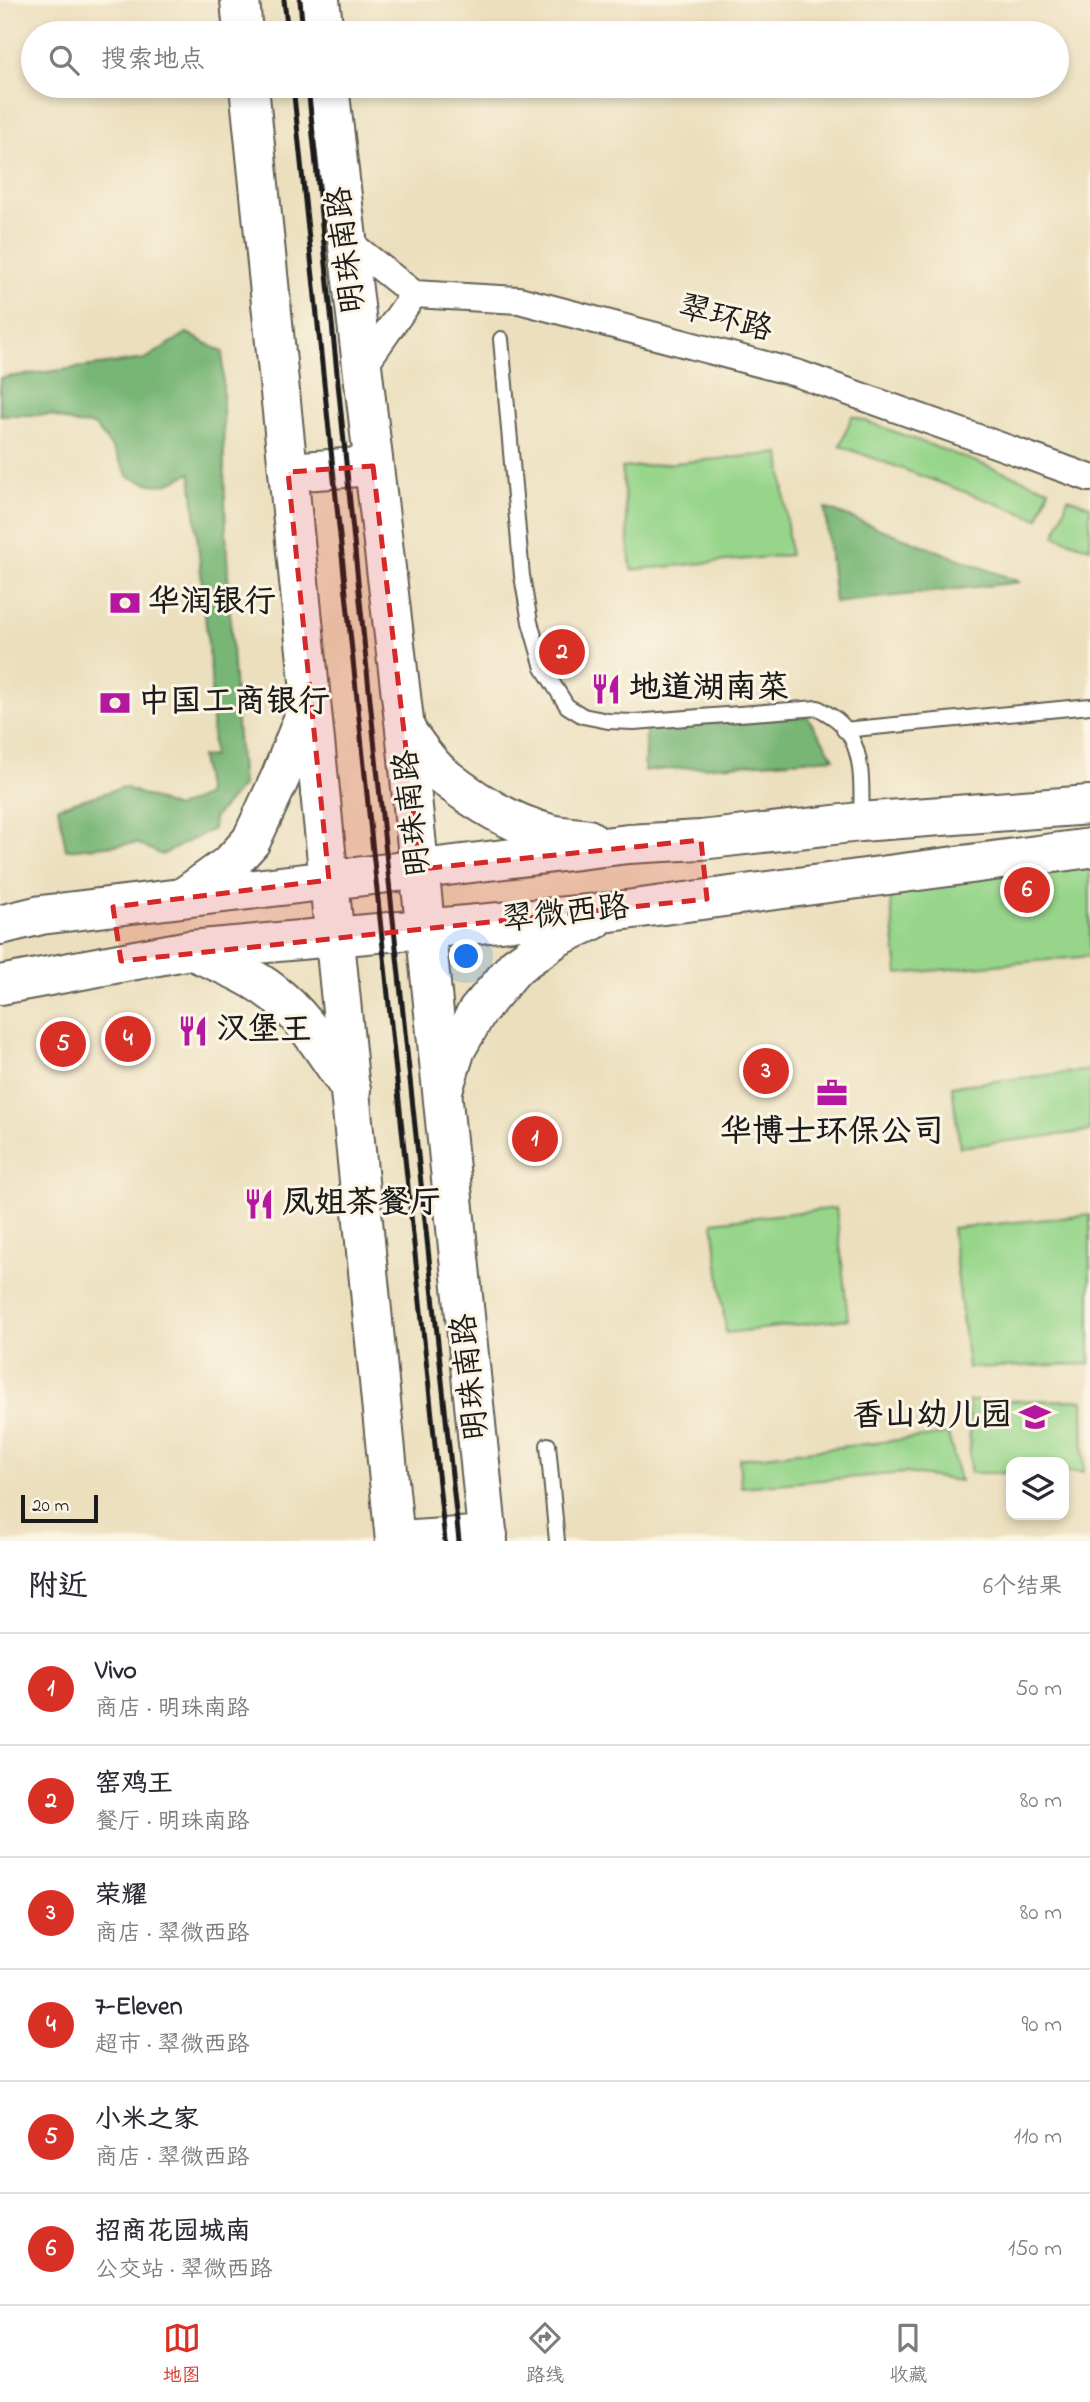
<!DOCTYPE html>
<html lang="zh">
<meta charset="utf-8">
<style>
:root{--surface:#fff;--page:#f2f2f3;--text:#2b2b33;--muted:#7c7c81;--line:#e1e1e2;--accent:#d93025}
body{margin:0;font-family:"Indie Flower","LXGW WenKai TC",sans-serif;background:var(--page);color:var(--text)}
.controls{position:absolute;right:21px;bottom:21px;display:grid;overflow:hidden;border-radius:14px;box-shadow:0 4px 10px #0003}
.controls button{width:63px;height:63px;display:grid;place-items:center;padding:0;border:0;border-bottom:2px solid var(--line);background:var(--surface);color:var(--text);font:35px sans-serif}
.scale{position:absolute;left:21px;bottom:18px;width:77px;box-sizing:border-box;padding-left:7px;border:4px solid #1c1c1c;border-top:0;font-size:19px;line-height:24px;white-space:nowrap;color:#1c1c1c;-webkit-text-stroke:5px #fcf5e5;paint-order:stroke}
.you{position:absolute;left:467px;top:957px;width:24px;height:24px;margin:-18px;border:5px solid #fff;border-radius:50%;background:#1a73e8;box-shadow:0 0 0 10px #1a73e833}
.badge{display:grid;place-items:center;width:46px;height:46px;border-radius:50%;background:var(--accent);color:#fff;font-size:23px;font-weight:700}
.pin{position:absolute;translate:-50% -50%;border:4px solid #fff;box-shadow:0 2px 7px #0006}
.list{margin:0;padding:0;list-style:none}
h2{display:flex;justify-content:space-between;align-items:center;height:91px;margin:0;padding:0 28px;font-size:30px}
h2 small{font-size:23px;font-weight:400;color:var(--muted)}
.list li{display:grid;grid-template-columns:46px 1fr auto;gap:21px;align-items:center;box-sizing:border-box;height:112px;padding:0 28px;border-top:2px solid var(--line)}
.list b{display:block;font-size:26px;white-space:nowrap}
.list p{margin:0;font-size:23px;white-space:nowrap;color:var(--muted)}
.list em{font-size:23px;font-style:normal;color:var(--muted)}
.icon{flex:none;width:38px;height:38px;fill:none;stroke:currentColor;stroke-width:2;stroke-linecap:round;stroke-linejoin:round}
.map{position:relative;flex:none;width:1090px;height:1541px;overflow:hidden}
.search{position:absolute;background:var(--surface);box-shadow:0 4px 10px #0003;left:21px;right:21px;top:21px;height:77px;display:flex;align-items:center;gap:18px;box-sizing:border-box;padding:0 24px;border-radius:38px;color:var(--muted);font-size:26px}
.sheet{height:763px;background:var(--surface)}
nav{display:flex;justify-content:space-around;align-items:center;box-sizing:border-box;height:98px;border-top:2px solid var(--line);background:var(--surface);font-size:19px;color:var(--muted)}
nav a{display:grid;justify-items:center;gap:4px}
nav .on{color:var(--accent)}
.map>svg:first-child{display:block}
.green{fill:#96d58a;stroke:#597853;stroke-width:2}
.forest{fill:#78b676;stroke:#4a6949;stroke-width:2}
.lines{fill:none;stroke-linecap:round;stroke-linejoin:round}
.service-casing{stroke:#646054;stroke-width:18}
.minor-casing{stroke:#646054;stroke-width:30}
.primary-casing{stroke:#646054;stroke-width:42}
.trunk-casing{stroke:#646054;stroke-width:42}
.service{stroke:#fff;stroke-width:14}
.minor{stroke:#fff;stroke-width:26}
.primary{stroke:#fff;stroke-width:38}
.trunk{stroke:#fff;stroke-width:38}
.rail{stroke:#1c1c1c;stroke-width:5}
.marked{fill:#d62828;fill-opacity:0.2;stroke:#d62828;stroke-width:5;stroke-dasharray:14 9;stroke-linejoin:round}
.labels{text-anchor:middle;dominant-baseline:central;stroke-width:6;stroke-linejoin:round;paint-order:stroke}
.street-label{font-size:32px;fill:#1c1c1c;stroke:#fcf5e5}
.poi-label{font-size:32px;font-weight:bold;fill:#1c1c1c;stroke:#fcf5e5;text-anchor:start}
</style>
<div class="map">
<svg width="1090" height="1541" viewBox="0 0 1090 1541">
<rect width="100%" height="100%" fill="#fcf5e5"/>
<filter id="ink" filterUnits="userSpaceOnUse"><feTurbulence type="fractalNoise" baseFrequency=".0143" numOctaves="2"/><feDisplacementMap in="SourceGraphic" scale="14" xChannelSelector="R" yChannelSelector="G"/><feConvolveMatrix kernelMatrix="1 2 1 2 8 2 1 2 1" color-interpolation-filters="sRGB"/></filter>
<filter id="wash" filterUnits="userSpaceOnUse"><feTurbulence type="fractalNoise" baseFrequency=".00686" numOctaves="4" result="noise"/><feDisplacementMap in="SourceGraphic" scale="28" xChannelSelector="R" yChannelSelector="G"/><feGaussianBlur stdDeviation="1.57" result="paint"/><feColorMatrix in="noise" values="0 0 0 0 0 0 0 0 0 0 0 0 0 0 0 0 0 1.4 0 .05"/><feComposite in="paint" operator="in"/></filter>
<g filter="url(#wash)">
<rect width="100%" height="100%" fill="#ebdfbd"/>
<path class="green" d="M852,416L1049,489L1038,519L840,446Z
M780,453L790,555L631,570L622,468Z
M1068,498L1090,506V548L1055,536Z
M1090,860V956L898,974L889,887Z
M1090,1070V1131L960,1147L952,1086Z
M836,1208L848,1319L726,1333L713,1222Z
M1090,1215V1364L968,1368L952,1228Z
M1083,1400L1084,1472H1064V1462H1011V1473H970L969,1401Z
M948,1434L960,1481L905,1473L741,1487L739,1459Z"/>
<path class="forest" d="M187,333L223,352C222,497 230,642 242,786L214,818L213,829L162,855L137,843L66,850L58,807L124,787L176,808L207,795L201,757L213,756L211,675L191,473C161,487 162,489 129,477L113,449L94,425L76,424L51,415H0V378L145,359Z
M825,508L1020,582L835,603Z
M807,716L834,758L644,771L646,728Z"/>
</g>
<g filter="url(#ink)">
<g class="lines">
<g class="service-casing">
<path id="service" d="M501,339L522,576L530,622L543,668L567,706L583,716L608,721L634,722L818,708C825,712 832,716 837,720C865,743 862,788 861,820
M844,730L1090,706
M548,1445L557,1541"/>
</g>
<g class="minor-casing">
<path id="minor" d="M347,241L414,294L519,300L796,373L1090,478
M362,368L414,294"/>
</g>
<g class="primary-casing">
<path id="primary" d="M405,729C416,745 427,762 442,775C473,800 512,824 551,834C563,837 576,837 588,839
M185,896L231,863L251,841L281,776L310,701
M0,925L41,915L628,844L701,840L860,822L1090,805
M195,952C222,964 249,974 272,992C305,1016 327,1056 351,1089
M0,985L190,950L611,912L1090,848
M443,1090L456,1049L477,1012L516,966L557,937L594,920"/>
</g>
<g class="trunk-casing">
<path id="trunk" d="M240,0L243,33
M320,0L324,33
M249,86C298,571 348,1056 395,1541
M329,86L405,729L488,1541
M288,472L373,466
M400,1541L488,1535"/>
</g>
<use href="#service" class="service"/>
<use href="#minor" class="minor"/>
<use href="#primary" class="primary"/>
<use href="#trunk" class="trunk"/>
<path class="rail" d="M284,0L288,33
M300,0L303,33
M293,86L445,1541
M308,86L376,759L459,1541"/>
</g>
</g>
<path class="marked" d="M373,466L420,869L701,840L707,899L121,961L113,907L329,880L288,472Z"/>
<defs>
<g id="bank-bare" transform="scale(2.415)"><path d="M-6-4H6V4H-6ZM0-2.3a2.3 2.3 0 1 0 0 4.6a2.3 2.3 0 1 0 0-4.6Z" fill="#b5179e" stroke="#fcf5e5" stroke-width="2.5" paint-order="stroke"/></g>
<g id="restaurant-bare" transform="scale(2.415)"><path d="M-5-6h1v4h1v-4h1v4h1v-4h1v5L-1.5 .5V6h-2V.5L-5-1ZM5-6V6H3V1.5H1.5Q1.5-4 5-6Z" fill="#b5179e" stroke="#fcf5e5" stroke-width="2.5" paint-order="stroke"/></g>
<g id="office-bare" transform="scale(2.415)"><path d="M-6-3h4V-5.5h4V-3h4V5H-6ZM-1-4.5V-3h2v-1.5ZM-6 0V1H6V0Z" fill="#b5179e" stroke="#fcf5e5" stroke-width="2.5" paint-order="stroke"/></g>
<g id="school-bare" transform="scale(2.415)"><path d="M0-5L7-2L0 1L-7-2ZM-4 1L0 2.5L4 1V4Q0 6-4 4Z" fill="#b5179e" stroke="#fcf5e5" stroke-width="2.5" paint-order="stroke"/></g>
</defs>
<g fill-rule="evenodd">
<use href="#bank-bare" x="125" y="603"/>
<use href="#restaurant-bare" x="606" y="689"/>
<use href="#bank-bare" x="115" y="703"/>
<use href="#restaurant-bare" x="193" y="1031"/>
<use href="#office-bare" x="832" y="1093"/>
<use href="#restaurant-bare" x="259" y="1204"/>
<use href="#school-bare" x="1035" y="1417"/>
</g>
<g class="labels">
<g class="street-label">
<text transform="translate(348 250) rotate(-97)">明珠南路</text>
<text transform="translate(725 320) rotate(15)">翠环路</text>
<text transform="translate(414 813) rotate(-96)">明珠南路</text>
<text transform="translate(566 915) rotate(-6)">翠微西路</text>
<text transform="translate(472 1377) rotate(-96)">明珠南路</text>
</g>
<g class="poi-label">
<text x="148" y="603">华润银行</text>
<text x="629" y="689">地道湖南菜</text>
<text x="138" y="703">中国工商银行</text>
<text x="216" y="1031">汉堡王</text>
<text x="832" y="1133" text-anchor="middle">华博士环保公司</text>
<text x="282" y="1204">凤姐茶餐厅</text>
<text x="1012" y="1417" text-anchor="end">香山幼儿园</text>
</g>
</g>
</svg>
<div class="controls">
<button><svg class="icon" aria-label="layers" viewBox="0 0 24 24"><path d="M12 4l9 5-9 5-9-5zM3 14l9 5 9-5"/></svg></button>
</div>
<div class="scale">20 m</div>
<div class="you"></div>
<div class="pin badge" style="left:535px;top:1139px">1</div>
<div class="pin badge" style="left:562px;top:652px">2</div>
<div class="pin badge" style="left:766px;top:1071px">3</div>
<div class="pin badge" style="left:128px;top:1039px">4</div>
<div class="pin badge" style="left:63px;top:1044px">5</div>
<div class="pin badge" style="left:1027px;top:890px">6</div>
<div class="search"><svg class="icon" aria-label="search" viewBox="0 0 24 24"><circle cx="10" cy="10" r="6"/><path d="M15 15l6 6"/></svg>搜索地点</div>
</div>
<section class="sheet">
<h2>附近<small>6个结果</small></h2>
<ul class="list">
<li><span class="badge">1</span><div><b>Vivo</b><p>商店 · 明珠南路</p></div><em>50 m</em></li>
<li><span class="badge">2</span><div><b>窑鸡王</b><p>餐厅 · 明珠南路</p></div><em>80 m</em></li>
<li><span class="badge">3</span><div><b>荣耀</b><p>商店 · 翠微西路</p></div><em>80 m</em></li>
<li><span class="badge">4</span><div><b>7-Eleven</b><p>超市 · 翠微西路</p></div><em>90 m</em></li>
<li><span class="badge">5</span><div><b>小米之家</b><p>商店 · 翠微西路</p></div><em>110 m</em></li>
<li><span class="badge">6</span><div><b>招商花园城南</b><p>公交站 · 翠微西路</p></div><em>150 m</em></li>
</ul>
</section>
<nav>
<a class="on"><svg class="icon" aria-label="map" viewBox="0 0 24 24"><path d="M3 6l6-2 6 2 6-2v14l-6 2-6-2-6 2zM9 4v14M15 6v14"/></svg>地图</a>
<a><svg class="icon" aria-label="directions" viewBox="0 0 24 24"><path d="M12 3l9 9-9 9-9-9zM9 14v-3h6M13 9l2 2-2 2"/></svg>路线</a>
<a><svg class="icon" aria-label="saved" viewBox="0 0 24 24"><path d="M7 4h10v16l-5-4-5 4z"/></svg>收藏</a>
</nav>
